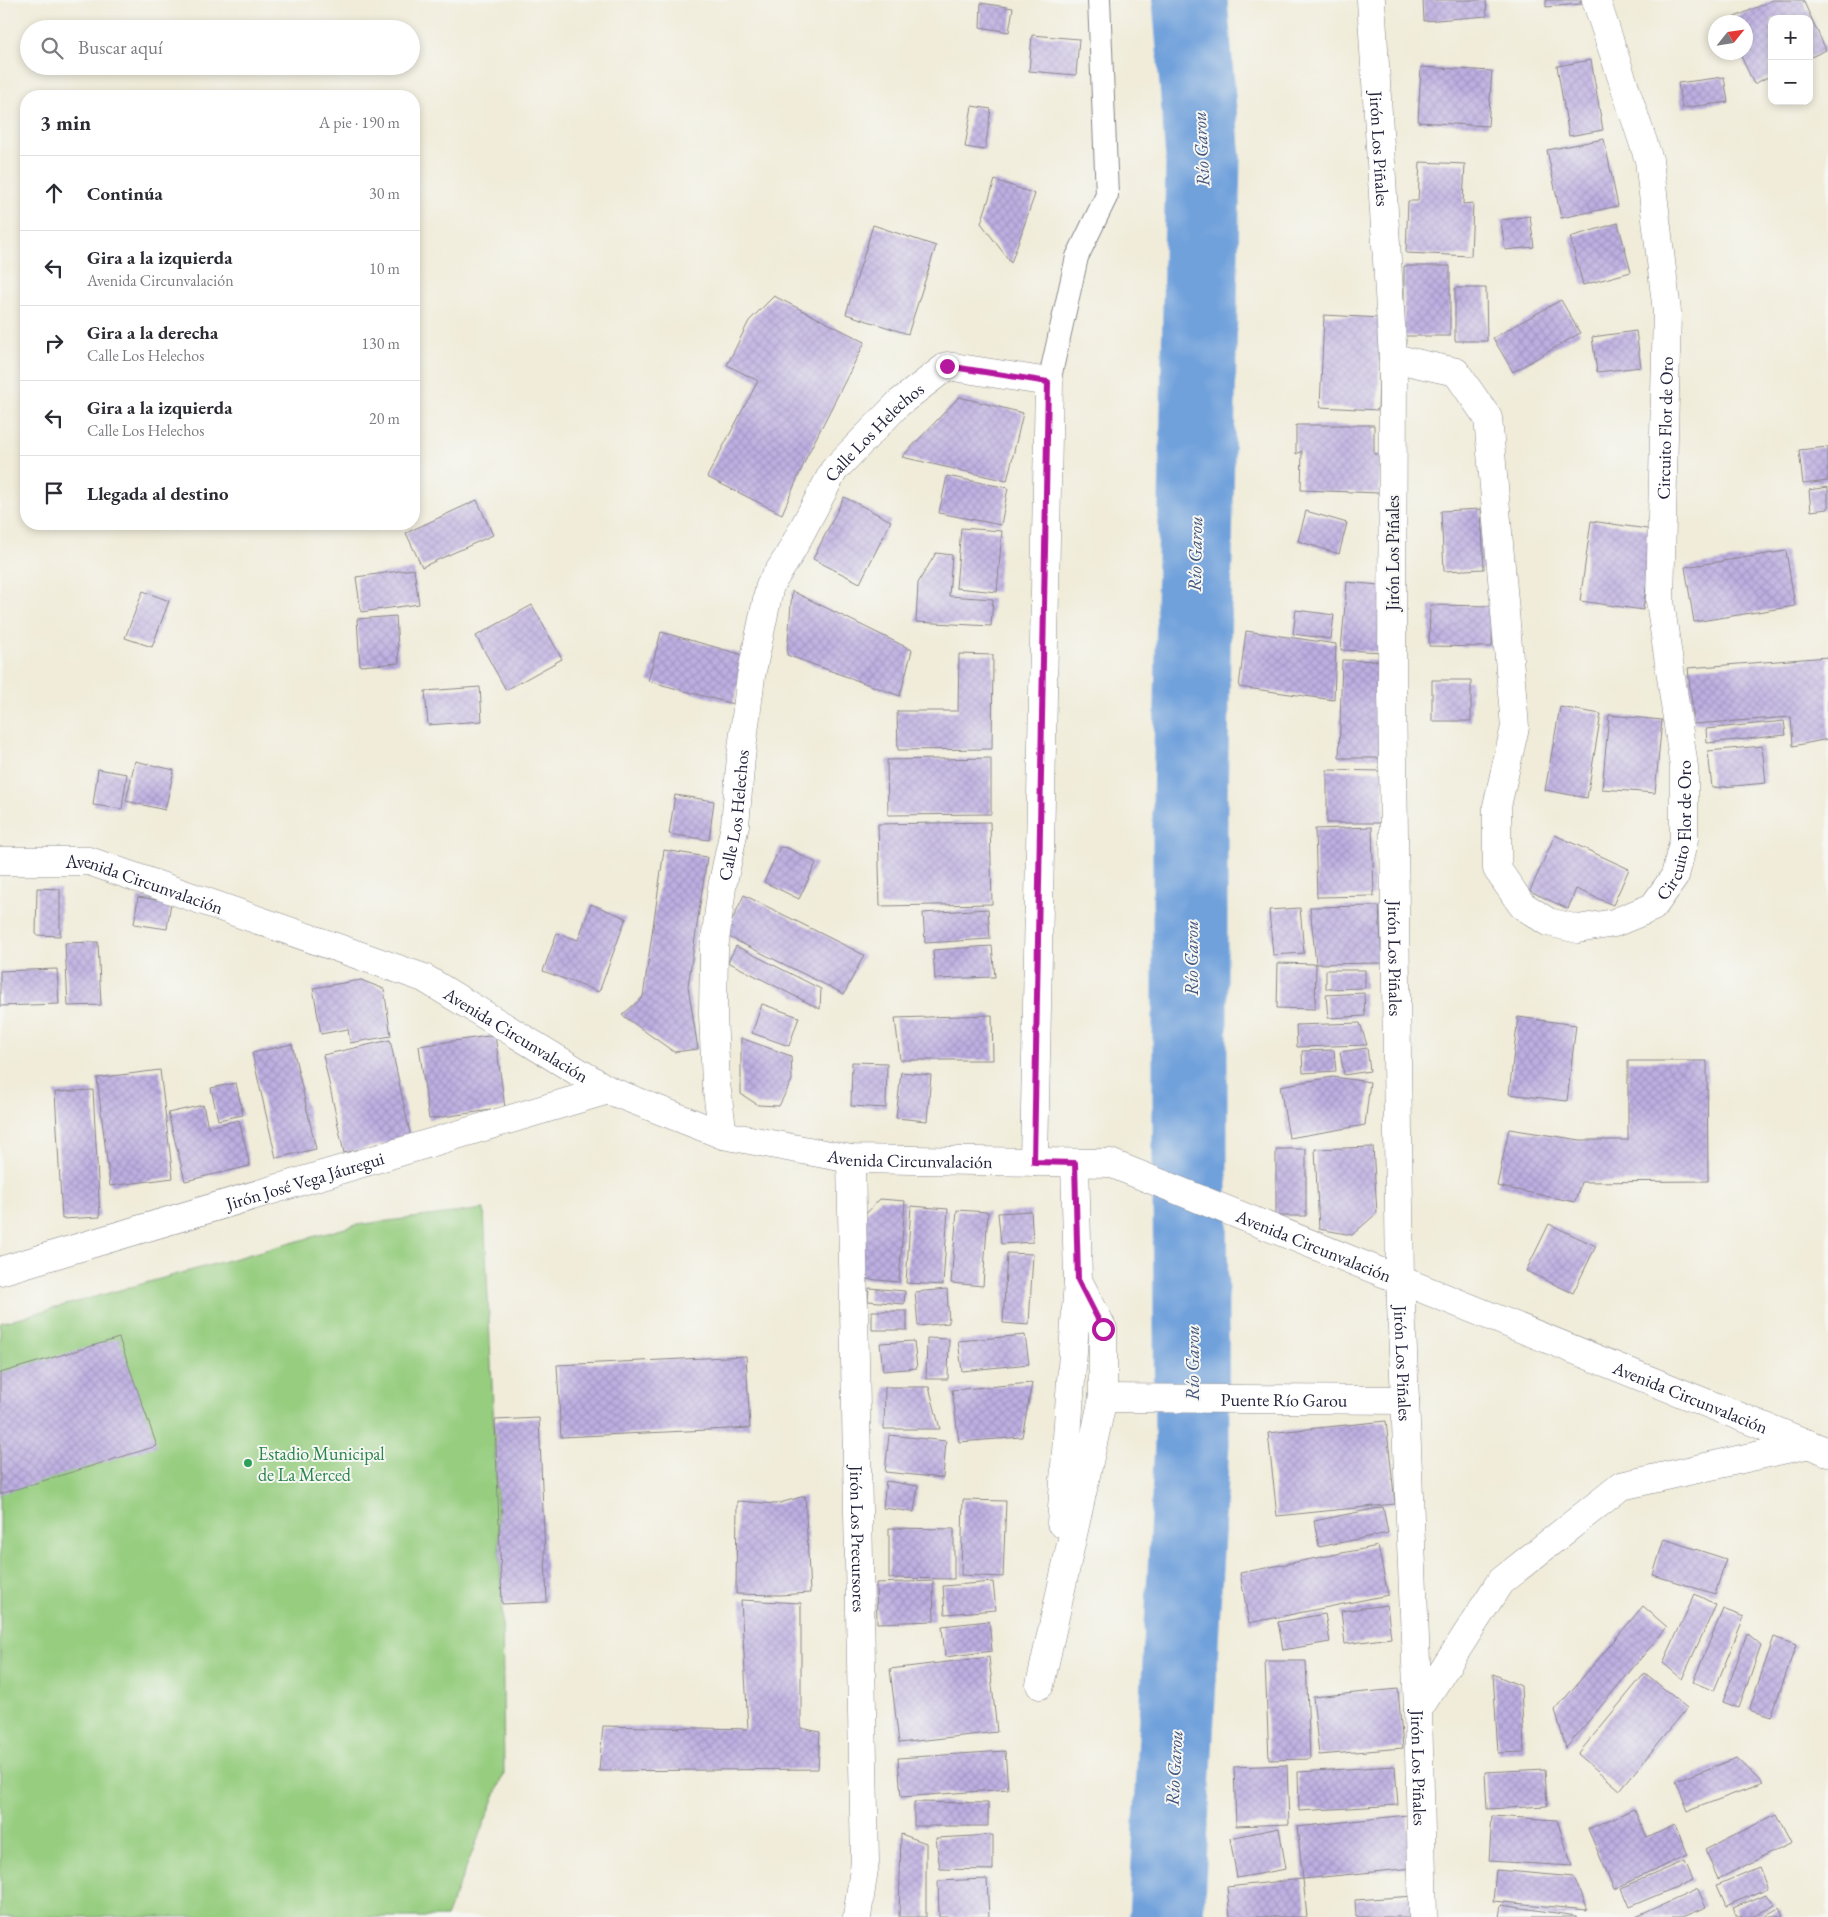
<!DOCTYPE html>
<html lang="es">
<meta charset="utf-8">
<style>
:root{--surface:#fff;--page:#f7f7f7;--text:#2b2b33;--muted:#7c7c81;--line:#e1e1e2}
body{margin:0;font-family:"EB Garamond",serif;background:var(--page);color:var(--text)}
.controls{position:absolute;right:15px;top:15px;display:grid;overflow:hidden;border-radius:10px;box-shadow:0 2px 8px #0003}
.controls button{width:45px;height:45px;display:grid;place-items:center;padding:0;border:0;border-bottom:1px solid var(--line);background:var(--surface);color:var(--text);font:25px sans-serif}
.compass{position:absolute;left:1708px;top:15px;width:45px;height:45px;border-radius:50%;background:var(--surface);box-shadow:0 2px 8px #0003;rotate:60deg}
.stop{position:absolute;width:15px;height:15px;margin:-11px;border:4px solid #b5179e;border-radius:50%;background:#fff}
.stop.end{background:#b5179e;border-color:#fff;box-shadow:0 1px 5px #0008}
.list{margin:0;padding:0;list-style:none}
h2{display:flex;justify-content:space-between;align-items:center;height:65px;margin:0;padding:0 20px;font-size:21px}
h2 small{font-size:16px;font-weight:400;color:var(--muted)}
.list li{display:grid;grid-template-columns:32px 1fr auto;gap:15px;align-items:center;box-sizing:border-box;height:75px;padding:0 20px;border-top:1px solid var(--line)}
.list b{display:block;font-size:19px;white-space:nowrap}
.list p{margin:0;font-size:16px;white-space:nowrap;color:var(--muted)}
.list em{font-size:16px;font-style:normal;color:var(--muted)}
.icon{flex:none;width:28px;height:28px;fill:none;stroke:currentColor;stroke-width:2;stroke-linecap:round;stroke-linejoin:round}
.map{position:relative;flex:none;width:1828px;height:1917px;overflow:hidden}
.search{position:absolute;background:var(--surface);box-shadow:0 2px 8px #0003;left:20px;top:20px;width:400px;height:55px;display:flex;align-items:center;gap:12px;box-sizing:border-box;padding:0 18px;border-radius:28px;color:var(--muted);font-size:19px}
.panel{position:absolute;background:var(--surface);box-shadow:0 2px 8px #0003;left:20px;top:90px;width:400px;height:440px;border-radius:20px}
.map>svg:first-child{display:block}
.pitch{fill:#96cd7f;stroke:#5c785d}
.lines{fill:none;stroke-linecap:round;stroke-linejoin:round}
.river{stroke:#71a1db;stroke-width:75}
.building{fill:url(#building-cross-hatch)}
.service-casing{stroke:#89878a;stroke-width:24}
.minor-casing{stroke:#89878a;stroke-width:29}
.service{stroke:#fff;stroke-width:22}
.minor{stroke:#fff;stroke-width:28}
.route{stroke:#b5179e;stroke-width:6}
.leisure-dot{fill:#2e9e5b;stroke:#f6f6f2;stroke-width:2}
.labels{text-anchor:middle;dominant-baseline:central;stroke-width:4;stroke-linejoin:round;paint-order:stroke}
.street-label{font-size:18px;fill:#22223b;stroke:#f6f6f2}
.leisure-label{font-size:18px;fill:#27864d;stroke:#f6f6f2;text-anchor:start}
.water-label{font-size:19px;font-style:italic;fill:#42557b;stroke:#f6f6f2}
</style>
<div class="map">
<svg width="1828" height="1917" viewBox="0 0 1828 1917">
<defs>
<pattern id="building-cross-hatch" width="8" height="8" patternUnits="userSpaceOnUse" patternTransform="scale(1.25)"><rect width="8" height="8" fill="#bdafe1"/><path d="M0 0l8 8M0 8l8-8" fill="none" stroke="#a296c2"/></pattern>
</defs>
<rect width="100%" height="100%" fill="#f6f6f2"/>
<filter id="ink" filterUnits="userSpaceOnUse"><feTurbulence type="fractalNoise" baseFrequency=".02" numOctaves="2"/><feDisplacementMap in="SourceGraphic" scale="10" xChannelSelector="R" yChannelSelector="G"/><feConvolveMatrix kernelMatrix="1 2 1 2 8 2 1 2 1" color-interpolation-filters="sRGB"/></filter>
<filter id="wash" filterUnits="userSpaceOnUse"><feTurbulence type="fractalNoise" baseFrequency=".0096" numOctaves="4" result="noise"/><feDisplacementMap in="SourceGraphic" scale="20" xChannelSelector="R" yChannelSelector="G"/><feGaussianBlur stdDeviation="1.12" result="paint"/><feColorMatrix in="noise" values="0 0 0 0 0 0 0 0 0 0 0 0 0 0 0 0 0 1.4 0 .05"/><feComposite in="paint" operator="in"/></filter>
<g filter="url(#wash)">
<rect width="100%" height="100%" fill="#f0ecd9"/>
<path class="pitch" d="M484,1209L502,1604L504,1774L446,1917H0V1323L356,1225Z"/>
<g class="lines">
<path class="river" d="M1166,1917L1192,1443L1190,1195V803L1203,158L1190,0"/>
</g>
<g id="blocks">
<path class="building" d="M1423,0H1486L1487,16L1424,21Z
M1546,0H1581V4L1546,7Z
M1773,0H1803L1826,50L1809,58V19H1772V75L1754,84L1739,52H1746V22H1724Z
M981,3L1013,8L1009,32L980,27Z
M1032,35L1079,39L1076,75L1029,71Z
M1591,60L1603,130L1569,136L1557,66Z
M1421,67L1492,71L1488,126L1418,122Z
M1724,77L1728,102L1682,108L1678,83Z
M972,106L991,109L985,150L965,147Z
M1604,139L1618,206L1561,218L1547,150Z
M1420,162L1465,164L1463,204L1473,203L1471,256L1406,253L1408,201H1418Z
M995,180L1035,194L1011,263L981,223Z
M1530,216L1534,247L1505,250L1501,220Z
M1618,223L1631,272L1583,285L1570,237Z
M873,225L936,246L908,334L846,314Z
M1404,266H1450V336H1404Z
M1455,288H1486L1487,341H1455Z
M774,296L865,342L808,454L782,514L707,477L758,381L727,365L749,321Z
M1561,300L1580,333L1513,372L1493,338Z
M1324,315L1381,318L1378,410L1320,407Z
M1636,331L1641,367L1597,372L1592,337Z
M959,397L1023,413L1007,481L902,457Z
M1296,425H1374V454H1381L1379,493L1301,490L1302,451L1296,454Z
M1828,447V481L1803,484L1799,450Z
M947,476L1008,488L1001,525L939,513Z
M1828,487V509L1811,511L1809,490Z
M844,497L891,521L860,583L813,559Z
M477,500L493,535L422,567L406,533Z
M1481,509L1484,569L1444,571L1441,511Z
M1306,511L1347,523L1339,554L1298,541Z
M1591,521L1654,530L1643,610L1580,601Z
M961,528L1002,531L997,592L956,588Z
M1786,551L1795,606L1694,622L1685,567Z
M936,553L952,555L949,596L993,599L991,626L916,622L918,583Z
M414,569L419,604L361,612L356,577Z
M1347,582L1389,586L1385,652L1341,650Z
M143,591L169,601L152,647L125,638Z
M792,591L912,650L900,696L787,655Z
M532,605L562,659L506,690L476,636Z
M1430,605L1493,606L1492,647L1429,646Z
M1296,610L1334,615L1331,639L1293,634Z
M396,616L399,663L360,666L357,619Z
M1246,631L1336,644L1334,700L1239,687Z
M661,632L747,656L733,704L648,681Z
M959,654L993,655L992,749L898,750L897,711H958Z
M1828,657V739L1793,746L1791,717L1694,724L1688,668Z
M1342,660L1387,661L1385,758H1339Z
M1432,680H1471V721H1432Z
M480,687L482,721L428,725L425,691Z
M1560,707L1601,714L1587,798L1545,790Z
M1609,715L1662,720L1655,793L1602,789Z
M1784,721L1786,735L1707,743L1706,729Z
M1762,746L1766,783L1712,788L1708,751Z
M991,758V814L888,815L887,760Z
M135,761L174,770L165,810L126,801Z
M98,769L127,774L122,809L93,805Z
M1327,770L1383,771V823H1327Z
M675,795L714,801L709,840L669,834Z
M990,822L992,904L880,906L878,824Z
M1372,827L1374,896L1317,897L1315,829Z
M1555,835L1629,869L1613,905L1576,889L1568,909L1530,891Z
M780,847L788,848L816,863L799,899L764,882Z
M664,850L707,857L688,986L698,1049L674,1052L622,1015L643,997Z
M37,888L60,889V936L36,935Z
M744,895L864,955L844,994L725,935Z
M138,897L171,902L167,929L134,924Z
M591,904L626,918L599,992L543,971L557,933L578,940Z
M1379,906L1382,963L1316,964L1310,907Z
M1300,908L1304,953L1273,955L1269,910Z
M988,909L990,939L925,943L923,913Z
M98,942L101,1005L68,1006L65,943Z
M736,946L821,989L820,1009L728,962Z
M992,946L995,977L935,979L933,950Z
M1278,963L1316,964L1315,1009L1277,1008Z
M57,969L59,1004L0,1006V971Z
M1326,970H1365V988L1326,989Z
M361,980L384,989L391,1036L350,1043L348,1029L321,1034L313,988Z
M1364,993L1365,1016L1328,1018L1326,995Z
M762,1004L799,1017L789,1046L752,1033Z
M992,1015L993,1060H900L895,1018Z
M1518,1017L1576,1025L1567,1101L1509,1094Z
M1360,1023L1367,1045L1297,1047L1296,1025Z
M495,1035L505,1108L429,1119L419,1046Z
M741,1038L791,1056L792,1080L779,1106L758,1105L741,1094Z
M390,1040L411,1138L344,1153L323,1055Z
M292,1044L316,1149L276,1158L252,1053Z
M1367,1048L1370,1071L1344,1075L1340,1052Z
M1334,1050L1336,1071L1303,1073L1302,1051Z
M1628,1061H1707L1708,1181L1581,1182L1575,1202L1497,1186L1509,1129L1580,1140H1628Z
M852,1062L887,1063L886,1108L851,1106Z
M160,1070L173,1178L110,1186L97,1078Z
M901,1072L931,1075L927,1121L896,1118Z
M1333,1077L1370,1082L1365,1125L1289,1138L1280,1086Z
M236,1083L243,1115L218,1120L211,1088Z
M93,1090L100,1217L62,1219L55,1092Z
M203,1105L208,1127L239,1120L250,1166L185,1181L168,1113Z
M1373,1147L1377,1213L1352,1235L1319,1229L1315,1149Z
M1276,1149H1306V1216H1276Z
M880,1199L905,1201L899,1282L857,1278L861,1219Z
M911,1206L948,1209L943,1285L906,1283Z
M957,1210L988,1212L983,1286L951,1283Z
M1031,1211L1033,1242L1001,1244L998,1213Z
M1549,1224L1596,1246L1573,1293L1526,1271Z
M1007,1253L1033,1254L1029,1325L1003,1323Z
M869,1288L905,1291L904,1304L868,1301Z
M947,1289L949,1323L918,1326L915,1292Z
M872,1311H907V1330H872Z
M1025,1335L1029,1364L962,1371L958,1341Z
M119,1338L157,1446L0,1494V1373Z
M927,1338L949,1339L948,1379H926Z
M914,1341L917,1368L883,1371L880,1343Z
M746,1356L750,1428L561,1437L557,1365Z
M1032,1383L1022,1437L959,1442L952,1390Z
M885,1387H929L940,1429H884Z
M539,1418L547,1602L502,1604L495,1420Z
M1386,1421L1395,1504L1277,1516L1268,1433Z
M889,1435L946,1441L943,1478L885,1472Z
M886,1481L918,1486L914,1512L883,1508Z
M805,1496L810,1593L780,1595L736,1594L737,1501L776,1504Z
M963,1500L1006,1501L1003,1577L961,1575Z
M1383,1507L1388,1533L1319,1547L1314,1521Z
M889,1528L954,1529V1579L889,1578Z
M1664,1539L1726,1559L1715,1594L1653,1575Z
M1378,1546L1388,1595L1249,1623L1240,1573Z
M933,1581L934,1621L877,1623L876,1583Z
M993,1582L996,1610L945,1614L943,1586Z
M1695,1594L1716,1605L1682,1679L1663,1663Z
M741,1600L801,1603V1728L820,1732L818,1769L599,1771L603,1726L748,1729Z
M1387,1605L1391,1638L1345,1644L1341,1611Z
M1643,1606L1667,1627L1566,1748L1555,1710Z
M1723,1609L1744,1617L1714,1691L1693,1682Z
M1325,1614L1330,1642L1283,1650L1278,1622Z
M989,1621L992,1651L945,1657L942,1626Z
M1747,1633L1761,1645L1739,1708L1723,1702Z
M1774,1637L1796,1645L1771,1717L1749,1710Z
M989,1657L997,1732L899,1743L890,1669Z
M1265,1661H1306L1310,1759L1269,1760Z
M1645,1673L1687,1708L1620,1790L1578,1754Z
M1493,1674L1521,1686L1524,1752L1498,1753Z
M1398,1689L1403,1748L1319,1755L1313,1697Z
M1005,1751L1008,1789L901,1797L898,1758Z
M1737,1758L1763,1783L1688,1811L1676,1781Z
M1287,1765L1289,1824L1236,1826L1234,1767Z
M1395,1766L1398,1805L1299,1811L1298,1772Z
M1545,1769L1547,1806L1487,1809L1485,1772Z
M914,1802L988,1803V1826H914Z
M1634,1809L1647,1838L1675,1825L1688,1855L1614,1889L1588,1829Z
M1776,1814L1791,1843L1718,1879L1705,1850Z
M1407,1815L1413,1868L1303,1879L1307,1917H1230L1227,1887L1303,1879L1297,1827Z
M1492,1816L1557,1820L1572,1866L1489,1861Z
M1279,1828L1286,1869L1237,1878L1230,1838Z
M901,1834L926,1843V1917H899Z
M993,1835V1870L940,1869L936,1838Z
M1685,1861L1693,1880L1629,1907L1621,1888Z
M1759,1867L1768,1888L1726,1906L1717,1885Z
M1496,1870L1574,1877L1587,1910L1493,1901Z
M987,1879L989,1917H939L938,1881Z
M1698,1889L1706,1907L1682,1917H1636Z
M1766,1894L1775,1906L1749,1917H1737L1733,1908Z
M1415,1896L1416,1917H1356L1355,1900Z
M1501,1905L1577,1916V1917H1499Z
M1779,1909L1783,1917H1764Z"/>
</g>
</g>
<g filter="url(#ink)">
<use href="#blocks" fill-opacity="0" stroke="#89878a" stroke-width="1"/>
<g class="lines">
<g class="service-casing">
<path id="service" d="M1049,382L1077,257L1107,195L1099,0"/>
</g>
<g class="minor-casing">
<g id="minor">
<path id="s1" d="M1371,0L1393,358L1392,688L1400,1280L1418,1710L1423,1917"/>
<path id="s2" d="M1393,358L1456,372L1488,418L1515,727L1497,806V869L1522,905L1548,922L1578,929L1614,923L1653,907L1675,876L1684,839V767L1660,601L1667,312L1649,160L1596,0"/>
<path id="s3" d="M0,861H89L424,978L608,1090L723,1135L851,1159L1110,1163L1828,1452"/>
<path id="s4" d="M723,1135L716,1084L713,1014L714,949L722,887L735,825L741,757L751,676L770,585L788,557L834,470L899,403L947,366L1049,382L1034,1162"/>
<path id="s5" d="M851,1159L865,1862L857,1917"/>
<path id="s6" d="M0,1271L608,1090"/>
<path id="s7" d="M1103,1398L1405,1400"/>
<path d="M1061,1523L1078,1281"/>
<path d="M1040,1685L1103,1398V1329L1078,1280L1075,1163"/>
<path d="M1418,1710L1500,1582L1621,1486L1809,1444"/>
</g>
</g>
<use href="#service" class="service"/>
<use href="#minor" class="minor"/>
</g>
</g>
<g class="lines" filter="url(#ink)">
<path class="route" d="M947,366L1048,382L1034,1162L1075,1163L1078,1280L1103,1329"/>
</g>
<circle class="leisure-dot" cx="248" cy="1463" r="5"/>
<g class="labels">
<g class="street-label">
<text stroke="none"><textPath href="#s1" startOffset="149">Jirón Los Piñales</textPath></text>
<text stroke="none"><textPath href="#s2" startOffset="1248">Circuito Flor de Oro</textPath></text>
<text stroke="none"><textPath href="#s4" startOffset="742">Calle Los Helechos</textPath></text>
<text transform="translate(1392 553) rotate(-90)">Jirón Los Piñales</text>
<text stroke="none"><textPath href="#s4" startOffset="322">Calle Los Helechos</textPath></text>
<text stroke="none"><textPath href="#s2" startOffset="842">Circuito Flor de Oro</textPath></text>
<text stroke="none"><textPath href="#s3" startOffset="148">Avenida Circunvalación</textPath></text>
<text stroke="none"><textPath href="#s1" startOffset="959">Jirón Los Piñales</textPath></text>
<text stroke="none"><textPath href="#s3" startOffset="552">Avenida Circunvalación</textPath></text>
<text stroke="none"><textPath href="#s3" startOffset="972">Avenida Circunvalación</textPath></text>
<text stroke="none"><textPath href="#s6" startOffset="318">Jirón José Vega Jáuregui</textPath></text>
<text stroke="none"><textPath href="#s3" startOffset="1392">Avenida Circunvalación</textPath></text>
<text stroke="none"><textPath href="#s1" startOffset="1364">Jirón Los Piñales</textPath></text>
<text stroke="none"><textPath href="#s3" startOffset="1798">Avenida Circunvalación</textPath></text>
<text stroke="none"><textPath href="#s7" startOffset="181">Puente Río Garou</textPath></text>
<text stroke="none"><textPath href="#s5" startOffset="380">Jirón Los Precursores</textPath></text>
<text stroke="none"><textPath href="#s1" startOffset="1769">Jirón Los Piñales</textPath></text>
</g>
<g class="leisure-label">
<text x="258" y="1453">Estadio Municipal<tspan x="258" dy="21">de La Merced</tspan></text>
</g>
<g class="water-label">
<text transform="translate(1201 149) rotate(-93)">Río Garou</text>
<text transform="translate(1195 554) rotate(-89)">Río Garou</text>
<text transform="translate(1191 958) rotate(-90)">Río Garou</text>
<text transform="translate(1192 1363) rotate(-90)">Río Garou</text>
<text transform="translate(1174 1768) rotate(-87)">Río Garou</text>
</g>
</g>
</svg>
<div class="controls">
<button>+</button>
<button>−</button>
</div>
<svg class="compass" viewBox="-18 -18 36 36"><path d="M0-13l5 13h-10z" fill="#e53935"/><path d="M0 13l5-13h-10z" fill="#7c7c81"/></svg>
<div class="stop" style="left:1103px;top:1329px"></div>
<div class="stop end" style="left:947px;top:366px"></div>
<div class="search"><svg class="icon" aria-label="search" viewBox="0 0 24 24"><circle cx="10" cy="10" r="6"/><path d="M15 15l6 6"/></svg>Buscar aquí</div>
<section class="panel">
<h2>3 min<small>A pie · 190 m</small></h2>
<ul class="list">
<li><svg class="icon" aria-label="ahead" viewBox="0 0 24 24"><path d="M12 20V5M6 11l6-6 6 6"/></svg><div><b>Continúa</b></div><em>30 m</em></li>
<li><svg class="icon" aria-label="left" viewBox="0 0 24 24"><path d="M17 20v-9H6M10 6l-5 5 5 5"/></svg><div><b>Gira a la izquierda</b><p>Avenida Circunvalación</p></div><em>10 m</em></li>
<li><svg class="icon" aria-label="right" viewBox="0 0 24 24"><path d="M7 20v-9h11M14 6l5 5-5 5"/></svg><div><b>Gira a la derecha</b><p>Calle Los Helechos</p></div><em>130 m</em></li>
<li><svg class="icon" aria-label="left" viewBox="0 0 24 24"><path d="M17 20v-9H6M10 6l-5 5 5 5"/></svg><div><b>Gira a la izquierda</b><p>Calle Los Helechos</p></div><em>20 m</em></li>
<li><svg class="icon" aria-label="arrive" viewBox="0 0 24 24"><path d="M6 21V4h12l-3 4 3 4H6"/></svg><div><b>Llegada al destino</b></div></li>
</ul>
</section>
</div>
